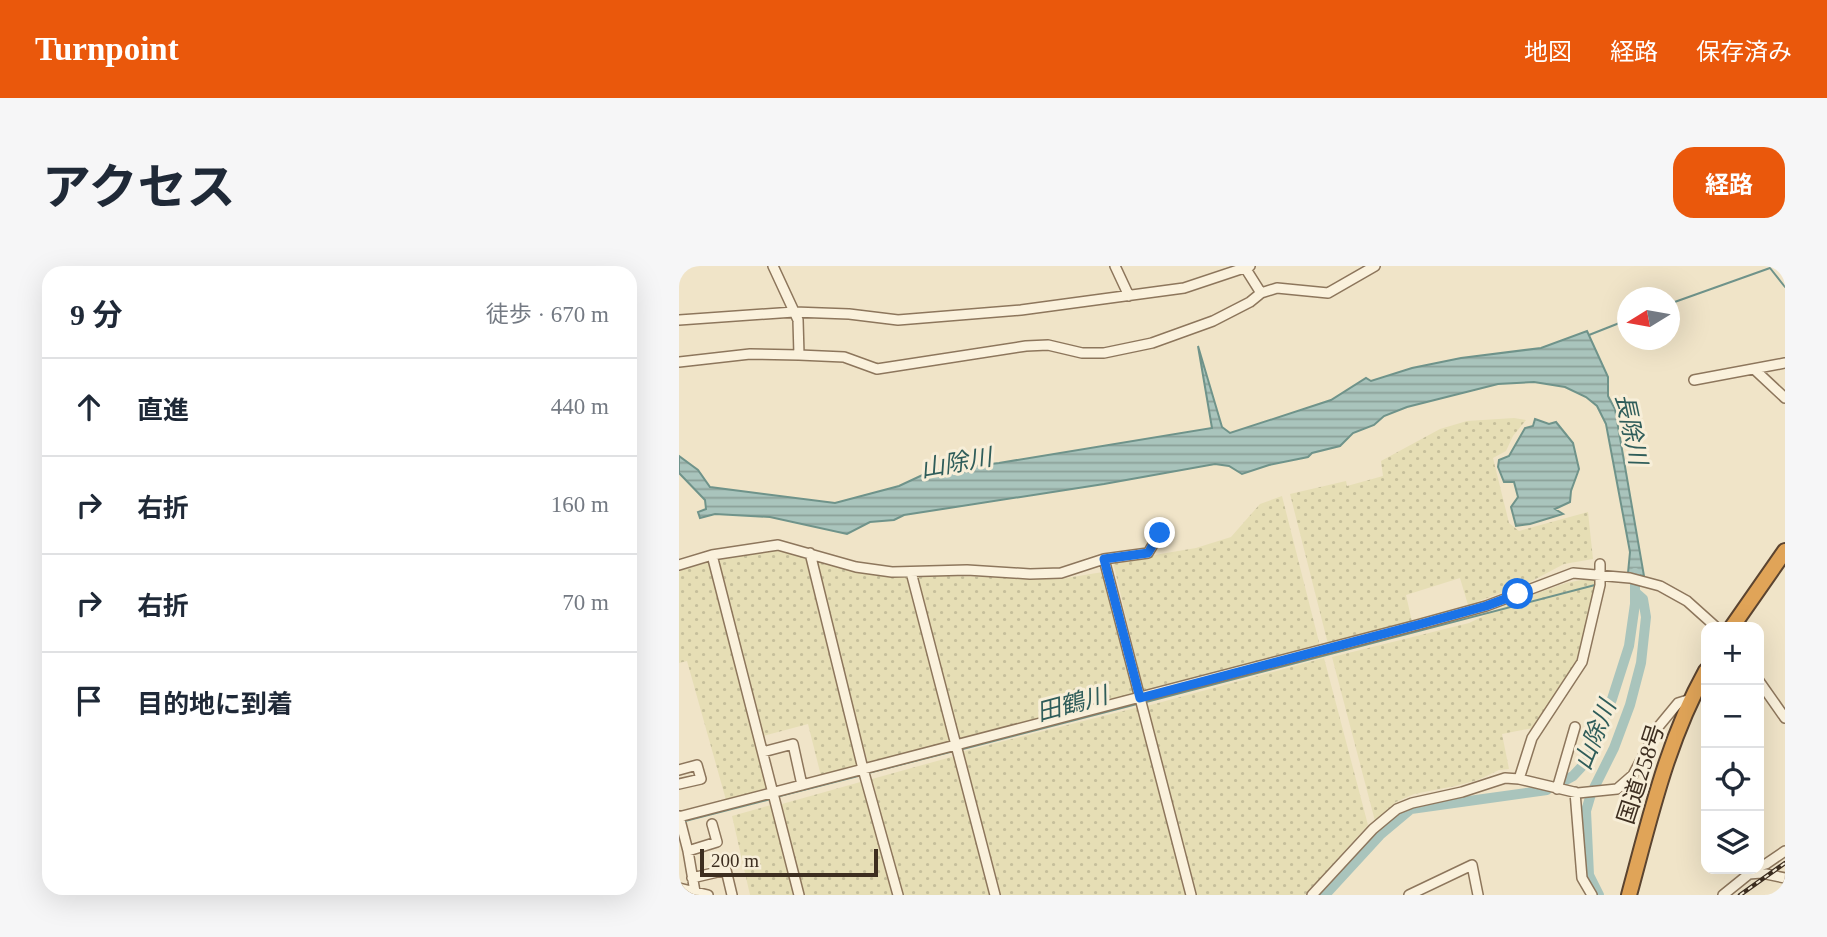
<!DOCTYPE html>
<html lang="ja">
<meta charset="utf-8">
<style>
:root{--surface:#fff;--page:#f6f6f7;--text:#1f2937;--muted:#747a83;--line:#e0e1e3;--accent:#ea580c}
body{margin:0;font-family:"Times New Roman","Noto Sans JP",serif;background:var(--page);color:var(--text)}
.controls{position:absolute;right:21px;bottom:21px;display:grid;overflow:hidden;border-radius:14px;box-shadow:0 7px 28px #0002}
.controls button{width:63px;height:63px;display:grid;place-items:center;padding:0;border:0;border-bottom:2px solid var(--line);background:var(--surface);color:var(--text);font:35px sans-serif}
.compass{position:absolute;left:938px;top:21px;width:63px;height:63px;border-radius:50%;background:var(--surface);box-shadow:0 7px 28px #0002;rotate:259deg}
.scale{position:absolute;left:21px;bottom:18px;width:178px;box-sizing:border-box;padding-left:7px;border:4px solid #3d2e20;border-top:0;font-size:19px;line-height:24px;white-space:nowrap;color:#3d2e20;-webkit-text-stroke:5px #f7eed8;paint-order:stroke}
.stop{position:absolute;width:21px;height:21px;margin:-16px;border:5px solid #1a73e8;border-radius:50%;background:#fff}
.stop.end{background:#1a73e8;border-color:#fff;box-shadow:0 2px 7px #0008}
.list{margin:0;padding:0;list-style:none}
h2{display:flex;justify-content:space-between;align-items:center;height:91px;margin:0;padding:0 28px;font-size:30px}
h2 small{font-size:23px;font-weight:400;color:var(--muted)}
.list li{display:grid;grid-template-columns:46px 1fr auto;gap:21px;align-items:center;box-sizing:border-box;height:98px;padding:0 28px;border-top:2px solid var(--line)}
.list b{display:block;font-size:26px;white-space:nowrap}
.list em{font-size:23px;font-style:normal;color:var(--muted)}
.icon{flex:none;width:38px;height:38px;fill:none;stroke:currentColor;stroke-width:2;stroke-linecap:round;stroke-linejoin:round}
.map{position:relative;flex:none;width:1106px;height:629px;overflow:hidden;border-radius:21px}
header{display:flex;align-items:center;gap:42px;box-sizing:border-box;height:98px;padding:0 35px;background:var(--accent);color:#fff}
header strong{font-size:33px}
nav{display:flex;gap:38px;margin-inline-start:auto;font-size:24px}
.intro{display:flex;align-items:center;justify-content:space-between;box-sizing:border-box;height:168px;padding:0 42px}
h1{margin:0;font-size:49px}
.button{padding:18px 32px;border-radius:21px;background:var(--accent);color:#fff;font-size:24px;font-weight:700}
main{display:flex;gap:42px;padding:0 42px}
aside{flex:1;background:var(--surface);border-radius:21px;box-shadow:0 7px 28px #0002}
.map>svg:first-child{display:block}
.farmland{fill:url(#farmland-dots)}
.water{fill:url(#water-rules);stroke:#6f938a;stroke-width:2}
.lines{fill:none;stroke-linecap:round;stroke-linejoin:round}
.stream{stroke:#6f938a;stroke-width:2}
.river{stroke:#a9c4bc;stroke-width:10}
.minor-casing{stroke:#8d765c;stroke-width:12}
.highway-casing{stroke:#5b4430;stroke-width:18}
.minor{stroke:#faf1dc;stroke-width:9}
.highway{stroke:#e0a458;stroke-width:14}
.rail-casing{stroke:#3d2e20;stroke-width:4.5}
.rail{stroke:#f7eed8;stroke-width:2;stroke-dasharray:5;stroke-linecap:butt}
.route{stroke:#1a73e8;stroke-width:9}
.labels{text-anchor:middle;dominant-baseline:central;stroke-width:6;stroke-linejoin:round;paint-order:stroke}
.street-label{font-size:23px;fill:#3d2e20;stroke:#f7eed8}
.water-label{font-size:24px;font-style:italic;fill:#2f5d5a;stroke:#f7eed8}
</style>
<header>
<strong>Turnpoint</strong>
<nav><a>地図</a><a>経路</a><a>保存済み</a></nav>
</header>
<div class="intro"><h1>アクセス</h1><a class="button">経路</a></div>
<main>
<aside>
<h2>9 分<small>徒歩 · 670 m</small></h2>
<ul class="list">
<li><svg class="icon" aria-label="ahead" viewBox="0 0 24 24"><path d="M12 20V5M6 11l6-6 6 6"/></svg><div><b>直進</b></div><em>440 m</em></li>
<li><svg class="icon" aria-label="right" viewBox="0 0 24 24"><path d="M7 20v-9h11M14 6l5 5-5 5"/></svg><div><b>右折</b></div><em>160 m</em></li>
<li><svg class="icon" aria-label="right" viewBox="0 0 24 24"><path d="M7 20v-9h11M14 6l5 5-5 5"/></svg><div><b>右折</b></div><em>70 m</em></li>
<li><svg class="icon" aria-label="arrive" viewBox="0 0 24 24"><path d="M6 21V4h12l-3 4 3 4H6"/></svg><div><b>目的地に到着</b></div></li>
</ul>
</aside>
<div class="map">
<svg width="1106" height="629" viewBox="0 0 1106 629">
<defs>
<pattern id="farmland-dots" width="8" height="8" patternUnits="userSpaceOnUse" patternTransform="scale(1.75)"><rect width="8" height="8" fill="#e6deb5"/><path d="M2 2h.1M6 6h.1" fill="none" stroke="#c6bf9b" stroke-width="1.8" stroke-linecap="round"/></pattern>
<pattern id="water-rules" width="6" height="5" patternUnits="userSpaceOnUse" patternTransform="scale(1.75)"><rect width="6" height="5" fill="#a9c4bc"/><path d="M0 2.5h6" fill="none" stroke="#8ba098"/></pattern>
</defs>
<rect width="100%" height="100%" fill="#f0e4c8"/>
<path class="farmland" d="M835,152L847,154L834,170L827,185L814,192L830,257L840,265L909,246L914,293L885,298L849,317L789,339L781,312L727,329L733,356L649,378L611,228L667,215L668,220L704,210L702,195L761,163L788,155Z
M603,230L641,380L465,427L434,296L517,282L552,271L581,238Z
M98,284L128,290L181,499L142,510L129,458L84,470L37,294Z
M132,293L171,305L211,310H229L272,476L189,497Z
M30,296L88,523L47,534L8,395L0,397V305Z
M424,306L456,429L280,474L237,309L381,313Z
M917,311L916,325L903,378L894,403L854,462L823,468L830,503L820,504L799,514L776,520L735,528L717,536L696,555L653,391L790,357L836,335L887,317Z
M645,392L689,559L626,629H517L468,440Z
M460,441L508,629H321L282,486Z
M276,490L312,629H223L193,513Z
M185,515L216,629H125L103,538Z
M92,539L116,629H71L53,550Z"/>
<path class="water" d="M908,65L929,111V130L936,143L965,310L949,307L951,286L927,158L918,140L907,131L886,121L855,116L819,118L728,141L705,150L695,159L674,167L661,180L633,187L629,191L590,199L563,208L550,200L536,198L425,218L225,249L215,254L191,256L168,268L91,251L36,248L21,252L19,246L27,243L26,234L0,207V190L19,204L31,221L156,237L220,220L252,205L320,197L533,162L519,80L543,161L551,167L652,134L687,112L692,115L733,102L782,92L862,82Z
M856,153L870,158L877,156L894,177L900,203L892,225L891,236L876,243L884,248L851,258L837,260L832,241L839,231L835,216H825L819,201L820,194L830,190L846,162L854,160Z"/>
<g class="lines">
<path class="stream" d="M990,38L1091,2L1106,21
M910,69L948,54
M467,436L916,319
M280,484L458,438
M189,507L275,485
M97,531L183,509
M6,555L92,533"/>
<path class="river" d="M883,516L894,510L907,496L933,433L950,380L956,338V307
M646,629L701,569L732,543L868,524
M920,629L910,609L907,545L912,528L935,482L951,439L962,397L967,351L964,333L956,326"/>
<g class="minor-casing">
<path id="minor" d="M94,0L119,54L120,89
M436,0L450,30
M565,0L582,27
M0,54L115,46L170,48L219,54L342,44L505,22L571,0
M0,96L71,88L120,89L165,91L198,103L347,80L369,79L403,87H425L473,77L534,55L571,36L582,27L598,22L649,27L696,0
M1075,103L1106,132
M1015,114L1106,97
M131,287L184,503L219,629
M33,289L120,629
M425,293L512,629
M0,299L33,289L99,279L177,301L213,306L288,304L351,308L382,307L425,293L469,287L481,267
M232,306L316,629
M1080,415L1106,452
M84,486L114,478L123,519
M0,504L18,499L22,513L0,518
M840,513L853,472L903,396L921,319V298
M878,523L896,461
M896,526L903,612L913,629
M0,550L9,585L16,626
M0,551L738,359L807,340L894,307L951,312L981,320L1008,335L1037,361
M9,585L38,576L33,558
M1080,600L1087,598L1106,585
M1070,608L1082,607L1106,612
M13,612L47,604L53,629
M0,622L29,629
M633,629L694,563L718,543L733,537L783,526L826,512L840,513L899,527L938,523L954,509L980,460L999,437L1012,433
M730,629L793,599L799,629
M1044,629L1070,608L1072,603"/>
</g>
<g class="highway-casing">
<path id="highway" d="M1053,361L1106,285
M950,629C971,552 988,475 1027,405"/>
</g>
<use href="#minor" class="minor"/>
<use href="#highway" class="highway"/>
<g class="rail-casing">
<path id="rail" d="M1061,629L1106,597"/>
</g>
<use href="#rail" class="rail"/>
</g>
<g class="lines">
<path class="route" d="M481,267L469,287L425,293L461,432L738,359L807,340L839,328"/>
</g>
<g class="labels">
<g class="street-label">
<text transform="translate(962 508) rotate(-72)">国道258号</text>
</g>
<g class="water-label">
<text transform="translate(952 163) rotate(78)">長除川</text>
<text transform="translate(277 197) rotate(-10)">山除川</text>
<text transform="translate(393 438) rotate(-15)">田鶴川</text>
<text transform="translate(916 469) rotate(-68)">山除川</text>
</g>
</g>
</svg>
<div class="controls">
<button>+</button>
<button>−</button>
<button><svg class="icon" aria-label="locate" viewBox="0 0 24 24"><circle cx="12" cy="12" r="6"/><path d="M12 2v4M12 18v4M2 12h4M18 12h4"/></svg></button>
<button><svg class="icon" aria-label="layers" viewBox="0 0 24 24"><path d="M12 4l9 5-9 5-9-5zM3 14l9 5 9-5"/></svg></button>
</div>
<svg class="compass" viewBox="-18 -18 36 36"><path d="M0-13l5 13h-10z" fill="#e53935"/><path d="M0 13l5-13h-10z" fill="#747a83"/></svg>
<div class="scale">200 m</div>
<div class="stop" style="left:839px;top:328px"></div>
<div class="stop end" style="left:481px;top:267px"></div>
</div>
</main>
